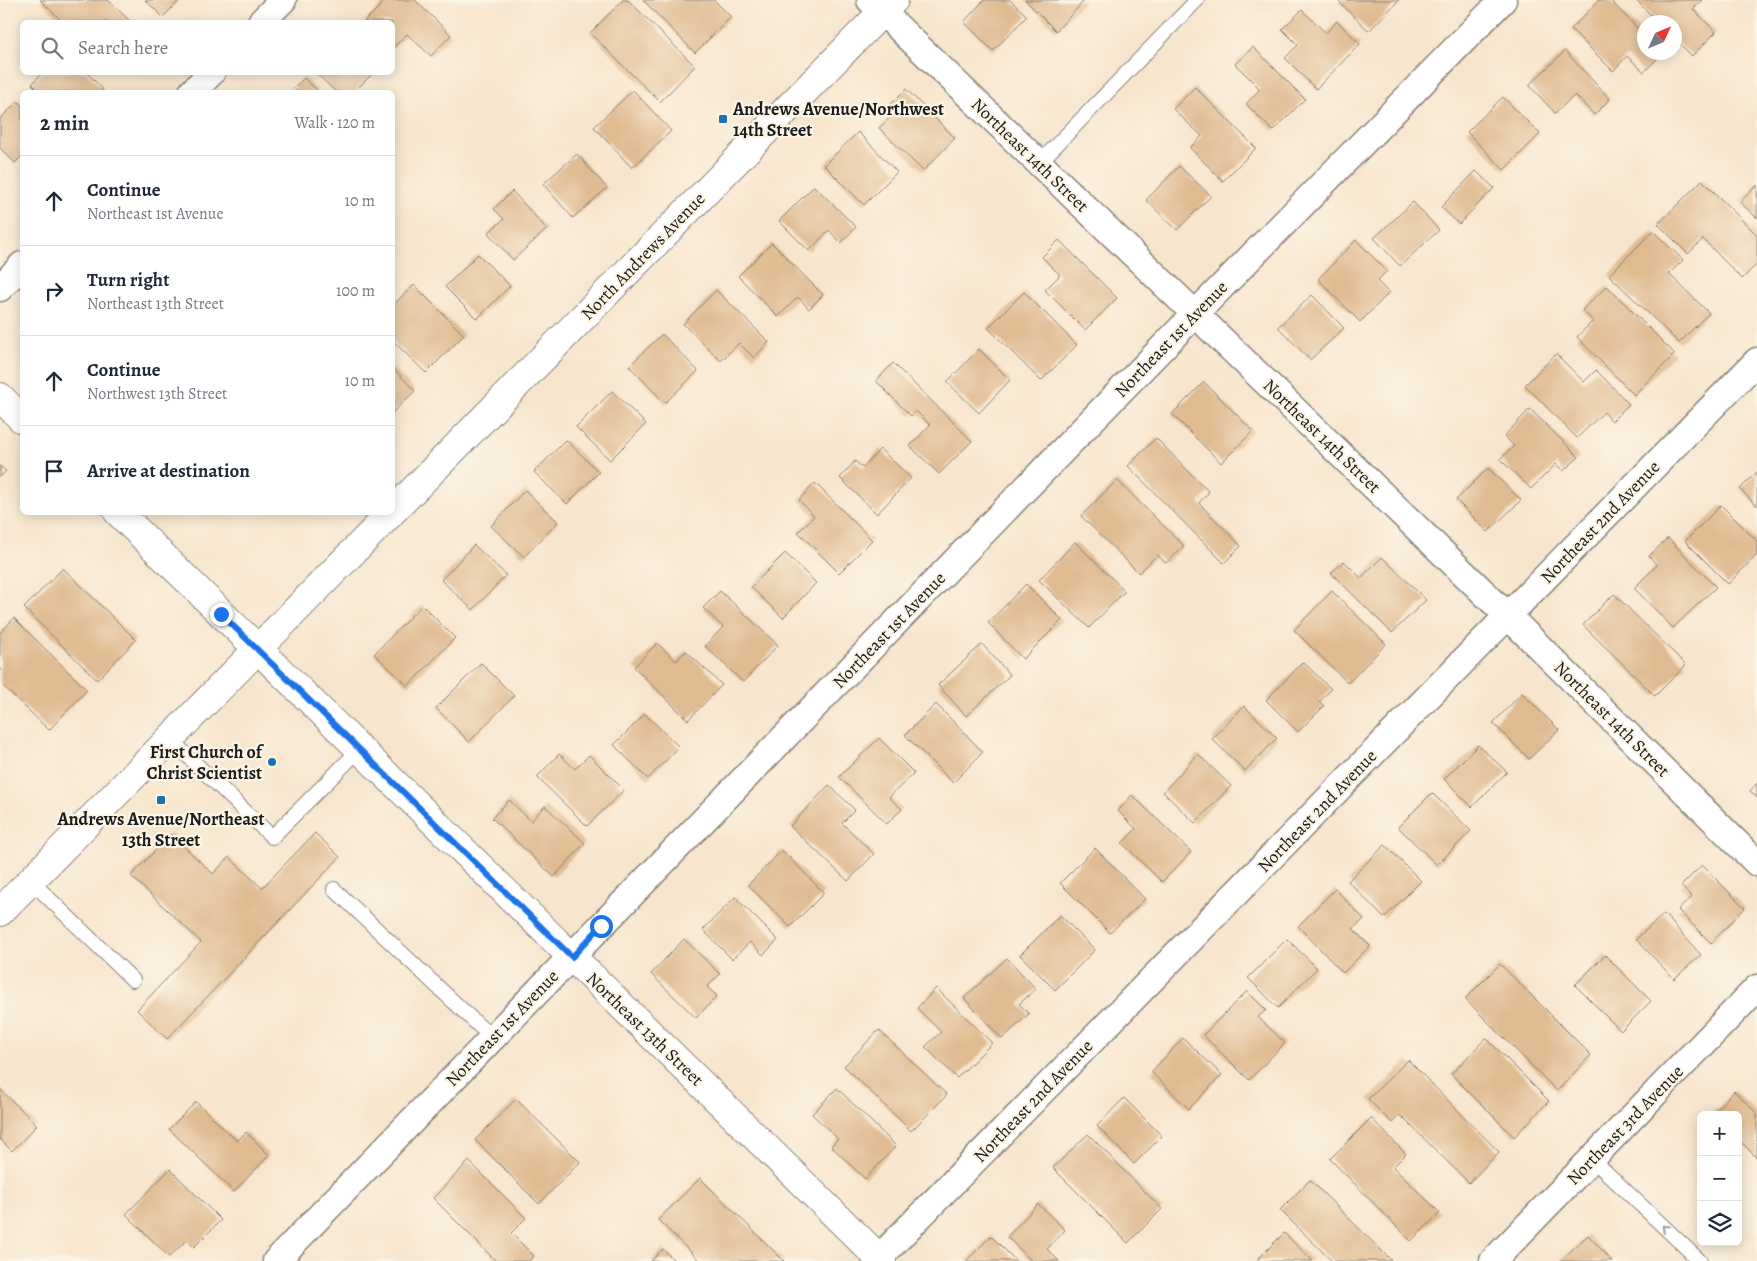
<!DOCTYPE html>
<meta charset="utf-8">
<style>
:root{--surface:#fff;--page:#f2f2f3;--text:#1f2937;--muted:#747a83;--line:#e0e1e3}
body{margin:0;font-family:Alegreya,serif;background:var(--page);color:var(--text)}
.controls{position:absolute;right:15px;bottom:15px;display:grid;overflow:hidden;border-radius:8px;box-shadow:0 2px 12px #0003}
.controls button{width:45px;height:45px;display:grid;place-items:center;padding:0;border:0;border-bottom:1px solid var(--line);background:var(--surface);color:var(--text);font:25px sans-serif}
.compass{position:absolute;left:1637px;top:15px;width:45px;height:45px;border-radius:50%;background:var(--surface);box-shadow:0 2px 12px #0003;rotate:46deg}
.stop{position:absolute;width:15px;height:15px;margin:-11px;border:4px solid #1a73e8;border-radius:50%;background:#fff}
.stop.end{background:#1a73e8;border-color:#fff;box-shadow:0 1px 5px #0008}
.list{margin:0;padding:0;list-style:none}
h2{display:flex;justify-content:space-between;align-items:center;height:65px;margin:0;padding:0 20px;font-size:21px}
h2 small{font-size:16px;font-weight:400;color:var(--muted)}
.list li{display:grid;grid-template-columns:32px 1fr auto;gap:15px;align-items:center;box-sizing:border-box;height:90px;padding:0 20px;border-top:1px solid var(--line)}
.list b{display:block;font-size:19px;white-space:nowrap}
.list p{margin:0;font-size:16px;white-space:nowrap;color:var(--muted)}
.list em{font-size:16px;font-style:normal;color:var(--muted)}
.icon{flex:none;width:28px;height:28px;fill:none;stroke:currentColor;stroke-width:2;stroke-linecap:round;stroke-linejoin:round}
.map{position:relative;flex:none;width:1757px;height:1261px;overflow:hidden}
.search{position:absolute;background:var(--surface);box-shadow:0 2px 12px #0003;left:20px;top:20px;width:375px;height:55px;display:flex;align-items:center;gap:12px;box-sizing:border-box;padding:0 18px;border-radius:8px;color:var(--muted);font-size:19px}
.panel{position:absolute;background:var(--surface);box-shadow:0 2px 12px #0003;left:20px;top:90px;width:375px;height:425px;border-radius:8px}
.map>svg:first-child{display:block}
.building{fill:#e0bb91}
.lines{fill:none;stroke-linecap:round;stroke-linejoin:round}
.service-casing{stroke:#8a8074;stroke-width:16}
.minor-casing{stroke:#8a8074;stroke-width:29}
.tertiary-casing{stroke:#8a8074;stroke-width:30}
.secondary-casing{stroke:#8a8074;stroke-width:30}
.service{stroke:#fff;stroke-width:14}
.minor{stroke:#fff;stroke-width:26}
.tertiary{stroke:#fff;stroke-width:28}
.secondary{stroke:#fff;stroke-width:28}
.oneway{stroke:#999}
.route{stroke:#1a73e8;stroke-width:6}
.poi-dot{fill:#1f6fb2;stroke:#fcf5e5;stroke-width:2}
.labels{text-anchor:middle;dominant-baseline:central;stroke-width:4.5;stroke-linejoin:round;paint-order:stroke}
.poi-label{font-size:18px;font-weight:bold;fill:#1c1c1c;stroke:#fcf5e5;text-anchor:start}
.street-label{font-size:18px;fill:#1c1c1c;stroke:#fcf5e5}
</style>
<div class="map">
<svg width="1757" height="1261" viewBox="0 0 1757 1261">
<rect width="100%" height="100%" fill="#fcf5e5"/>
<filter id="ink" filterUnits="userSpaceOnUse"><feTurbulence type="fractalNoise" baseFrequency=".02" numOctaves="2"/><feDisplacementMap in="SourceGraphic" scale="10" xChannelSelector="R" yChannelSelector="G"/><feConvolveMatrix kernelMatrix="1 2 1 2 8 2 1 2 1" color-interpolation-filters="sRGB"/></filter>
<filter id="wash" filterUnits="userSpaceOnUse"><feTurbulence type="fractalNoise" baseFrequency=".0096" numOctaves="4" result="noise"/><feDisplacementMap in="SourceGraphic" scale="20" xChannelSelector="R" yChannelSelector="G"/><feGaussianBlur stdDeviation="1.12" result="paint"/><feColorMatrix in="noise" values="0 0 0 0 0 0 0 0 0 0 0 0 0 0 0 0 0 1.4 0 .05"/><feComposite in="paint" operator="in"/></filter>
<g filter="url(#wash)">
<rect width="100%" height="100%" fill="#f7e5cd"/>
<g id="blocks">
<path class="building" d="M40,0H108L131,22H63Z
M145,0H180L163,17Z
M386,0H415L451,35L431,56L407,34L392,49V22H364Z
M623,0H628L695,66L660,102L590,33Z
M643,0H714L731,17L695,53Z
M984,0H1010L1027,16L993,51L964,22Z
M1025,0H1085L1056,31Z
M1341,0H1399L1369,31L1339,2Z
M1599,0H1610L1644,35V52H1664L1644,72L1627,56L1613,71L1571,29Z
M1636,0H1702L1693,9L1716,32L1692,56L1674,38V22H1658Z
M1302,10L1326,33L1337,21L1360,44L1316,89L1285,58L1298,45L1282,29Z
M1253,47L1305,99L1273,131L1246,104L1260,89L1235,64Z
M1565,51L1610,99L1594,115L1575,95L1555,113L1529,85Z
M43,72H86L103,89L100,92H40L32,84Z
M315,72H374L354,92H336Z
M304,78L319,92H290Z
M1195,87L1256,148L1223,181L1190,148L1202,136L1173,109Z
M906,89L955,138L923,171L879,128L896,112L889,106Z
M633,90L671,131L632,168L594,127Z
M1503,97L1540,134L1504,170L1467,132Z
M18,101L22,106V156L15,163L0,148V119Z
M858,132L897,172L864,205L824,165Z
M577,154L607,188L573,218L543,184Z
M1179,166L1211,196L1177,230L1146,200Z
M1476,171L1494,188L1459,224L1441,207Z
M1702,180L1757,235V264L1742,279L1703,239L1688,254L1658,224Z
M1757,185V218L1740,202Z
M814,186L856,227L841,243L829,230L809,251L779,221Z
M512,191L547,229L513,260L488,233L504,219L494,209Z
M1413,202L1439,230L1400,266L1374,238Z
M1653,231L1683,260L1669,274L1709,313L1679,343L1609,275Z
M1059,240L1117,298L1085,330L1045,290L1060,275L1042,257Z
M1356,240L1387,271L1377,281L1389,293L1360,322L1318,279Z
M772,243L823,295L809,309L798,297L778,317L738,276Z
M478,254L510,286L477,319L445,287Z
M414,285L464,335L426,373L392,340V306Z
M1607,286L1675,354L1634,395L1577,337L1593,321L1582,310Z
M716,290L769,342L754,358L739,343L721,361L683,324Z
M1024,292L1077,345L1041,381L988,328Z
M1312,295L1344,328L1310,360L1278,327Z
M662,334L698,371L665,403L629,366Z
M979,349L1010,380L979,413L947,382Z
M1556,354L1584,382L1596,370L1629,404L1612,421L1604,412L1577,438L1525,385Z
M893,363L972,441L939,474L910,446L930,425L916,411L911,416L876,381Z
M392,367L415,391L392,413Z
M1204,382L1253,431L1221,463L1172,414Z
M612,391L646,424L610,460L576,427Z
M1530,409L1579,457L1563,471L1556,464L1531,489L1500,459L1514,446L1504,436Z
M1156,438L1209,492L1199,503L1241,546L1224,563L1128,466Z
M566,440L599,472L567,504L534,472Z
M880,449L911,478L877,514L840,478L855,461L863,468Z
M0,466L6,471L0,477Z
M1488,468L1521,500L1488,532L1456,500Z
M1757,472V506L1740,489Z
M1117,480L1184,546L1166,563L1157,555L1139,573L1081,516Z
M815,483L872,540L839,573L798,532L814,516L799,500Z
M525,490L558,522L524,557L491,526Z
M1721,505L1757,541V555L1728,584L1685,541Z
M1668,538L1716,587L1673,628L1634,588L1657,565L1649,556Z
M1075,542L1125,591L1089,628L1039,580Z
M474,545L506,575L473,610L441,580Z
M785,553L816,583L783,618L751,587Z
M1382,557L1426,600L1392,633L1331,573L1344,561L1361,578Z
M63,568L136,640L97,680L24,608Z
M1026,584L1062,620L1023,659L988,623Z
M720,591L778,645L743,682L705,646L723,627L703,608Z
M1332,591L1386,644L1348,683L1294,630Z
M1614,594L1686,665L1655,696L1583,625Z
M422,605L455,638L408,686L374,654Z
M14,618L87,690L49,730L0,683V633Z
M657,643L676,661L686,651L722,685L688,720L634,667Z
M982,644L1010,675L966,716L938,685Z
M1303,662L1331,689L1319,702L1324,706L1298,732L1266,700Z
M481,663L514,696L469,742L436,708Z
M1522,693L1559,730L1529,759L1493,723Z
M936,704L983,752L953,783L905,735Z
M1244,706L1277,738L1245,771L1212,739Z
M645,714L679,747L648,779L614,745Z
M879,738L914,773L889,797L902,809L887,824L839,777Z
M1478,745L1507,772L1472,807L1444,779Z
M559,754L575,769L589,755L624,790L587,826L537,777Z
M1198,754L1231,786L1195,823L1163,792Z
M1757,783V798L1750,791Z
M829,785L855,810L842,823L874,854L848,881L790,826Z
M1432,793L1471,831L1437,865L1398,827Z
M1132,795L1191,852L1162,882L1122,843L1136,829L1118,811Z
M509,800L531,821L545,806L585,843L554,877L492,818Z
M315,833L340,857L167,1039L137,1010L201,942L131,876L171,834L213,874L229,857L262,888Z
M1385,845L1421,881L1384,918L1348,881Z
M1095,848L1145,899L1110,933L1060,883Z
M782,850L824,893L790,927L748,885Z
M1702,865L1745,908L1711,943L1678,910L1692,897L1681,886Z
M1335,889L1364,919L1353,929L1370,946L1343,973L1298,926Z
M735,897L778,940L763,955L750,942L732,959L703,930Z
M1664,914L1701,955L1674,979L1636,939Z
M1060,915L1095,950L1055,990L1020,955Z
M684,939L720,974L707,987L717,996L696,1018L651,974Z
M1287,939L1317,968L1278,1008L1248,978Z
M1605,955L1651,1001L1621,1031L1575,985Z
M1007,958L1036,989L1019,1004L1029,1014L1002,1039L964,998Z
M1500,964L1591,1055L1557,1091L1465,999Z
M936,988L992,1043L957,1078L925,1047L941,1032L917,1008Z
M1247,991L1266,1010L1258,1017L1285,1043L1249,1080L1203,1035Z
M879,1030L947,1095L911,1131L844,1066Z
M1183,1038L1222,1075L1189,1109L1151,1072Z
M1486,1038L1549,1101L1514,1137L1451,1074Z
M1408,1060L1499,1152L1469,1183L1400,1115L1392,1123L1368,1099Z
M837,1088L896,1146L865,1179L831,1146L838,1139L812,1114Z
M0,1089L37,1125L12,1151L0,1139Z
M1734,1091L1757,1113V1158L1738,1139V1115H1711Z
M1124,1098L1162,1136L1134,1164L1097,1126Z
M516,1099L580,1162L539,1204L475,1140Z
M196,1102L237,1141L246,1132L269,1155L234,1192L169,1129Z
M1371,1118L1406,1154L1393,1167L1440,1213L1411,1241L1330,1159Z
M1088,1134L1162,1209L1128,1243L1053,1168Z
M469,1161L526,1218L511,1233L534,1256L529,1261H496L433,1198Z
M170,1169L221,1220L194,1247L187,1240L169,1257L126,1214Z
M700,1178L784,1261H700L658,1220Z
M1310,1180L1392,1261H1332L1280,1210Z
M1038,1204L1065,1230L1047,1249L1059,1261H1032L1007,1237Z
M1284,1233L1313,1261H1256Z
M1588,1235L1612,1261H1560Z
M991,1236L1016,1261H966Z
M663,1249L675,1261H651Z"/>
</g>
</g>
<g filter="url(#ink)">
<use href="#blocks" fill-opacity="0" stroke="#8a8074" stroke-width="1"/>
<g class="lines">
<g class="service-casing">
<path id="service" d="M1039,163L1197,0
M170,739L272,837L360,749
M31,881L133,980
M334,889L492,1038
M1592,1159L1700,1261"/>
</g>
<g class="minor-casing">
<path id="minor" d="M870,0L1508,616L1757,863
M261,22L283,0
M192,92L212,72
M0,288L22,265
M276,1261L1195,314L1503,0
M876,1261L1757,361
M1493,1261L1757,988"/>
</g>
<g class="tertiary-casing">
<path id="tertiary" d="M0,397L22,419
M118,512L882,1261"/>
</g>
<g class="secondary-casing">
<path id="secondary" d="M392,512L894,0
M0,912L392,512"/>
</g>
<use href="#service" class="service"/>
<use href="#minor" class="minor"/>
<use href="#tertiary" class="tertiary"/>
<use href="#secondary" class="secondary"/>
</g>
<defs><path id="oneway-chevron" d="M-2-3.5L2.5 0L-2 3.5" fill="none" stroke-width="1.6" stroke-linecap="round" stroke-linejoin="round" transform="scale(1.25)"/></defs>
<use class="oneway" href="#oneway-chevron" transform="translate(1665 1228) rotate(-137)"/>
</g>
<g class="lines" filter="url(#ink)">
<path class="route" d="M221,614L572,957L601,926"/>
</g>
<g class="poi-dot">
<rect x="718" y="114" width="10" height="10" rx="2.5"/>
<circle cx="272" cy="762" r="5"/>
<rect x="156" y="795" width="10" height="10" rx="2.5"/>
</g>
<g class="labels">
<g class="poi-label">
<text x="733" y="109">Andrews Avenue/Northwest<tspan x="733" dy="21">14th Street</tspan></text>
<text x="262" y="752" text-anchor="end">First Church of<tspan x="262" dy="21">Christ Scientist</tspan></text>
<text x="161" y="819" text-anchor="middle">Andrews Avenue/Northeast<tspan x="161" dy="21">13th Street</tspan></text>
</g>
<g class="street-label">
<text transform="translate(1030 155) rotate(44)">Northeast 14th Street</text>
<text transform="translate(643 256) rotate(-46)">North Andrews Avenue</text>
<text transform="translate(1171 339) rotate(-46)">Northeast 1st Avenue</text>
<text transform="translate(1322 436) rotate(44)">Northeast 14th Street</text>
<text transform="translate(1600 522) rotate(-46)">Northeast 2nd Avenue</text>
<text transform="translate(889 630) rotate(-46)">Northeast 1st Avenue</text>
<text transform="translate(1612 719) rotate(45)">Northeast 14th Street</text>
<text transform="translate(1317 811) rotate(-46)">Northeast 2nd Avenue</text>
<text transform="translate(502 1028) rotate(-46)">Northeast 1st Avenue</text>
<text transform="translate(645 1029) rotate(44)">Northeast 13th Street</text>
<text transform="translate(1033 1101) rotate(-46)">Northeast 2nd Avenue</text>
<text transform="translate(1625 1125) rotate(-46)">Northeast 3rd Avenue</text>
</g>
</g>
</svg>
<div class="controls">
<button>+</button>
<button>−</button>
<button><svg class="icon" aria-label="layers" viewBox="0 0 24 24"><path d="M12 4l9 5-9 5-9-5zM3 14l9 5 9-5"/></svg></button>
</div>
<svg class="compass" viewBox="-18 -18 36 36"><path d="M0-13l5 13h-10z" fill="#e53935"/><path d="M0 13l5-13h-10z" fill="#747a83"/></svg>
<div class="stop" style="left:601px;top:926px"></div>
<div class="stop end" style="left:221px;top:614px"></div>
<div class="search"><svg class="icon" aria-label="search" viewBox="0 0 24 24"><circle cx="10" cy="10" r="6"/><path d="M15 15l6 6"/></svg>Search here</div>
<section class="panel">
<h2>2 min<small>Walk · 120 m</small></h2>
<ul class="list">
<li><svg class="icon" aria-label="ahead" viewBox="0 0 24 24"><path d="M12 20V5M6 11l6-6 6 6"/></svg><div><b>Continue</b><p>Northeast 1st Avenue</p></div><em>10 m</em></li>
<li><svg class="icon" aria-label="right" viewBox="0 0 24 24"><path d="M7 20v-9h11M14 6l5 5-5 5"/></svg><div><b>Turn right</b><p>Northeast 13th Street</p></div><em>100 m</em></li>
<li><svg class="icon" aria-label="ahead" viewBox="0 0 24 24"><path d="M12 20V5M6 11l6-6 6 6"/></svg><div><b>Continue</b><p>Northwest 13th Street</p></div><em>10 m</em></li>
<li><svg class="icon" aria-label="arrive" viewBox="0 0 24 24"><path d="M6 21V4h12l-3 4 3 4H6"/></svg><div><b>Arrive at destination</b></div></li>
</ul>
</section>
</div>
